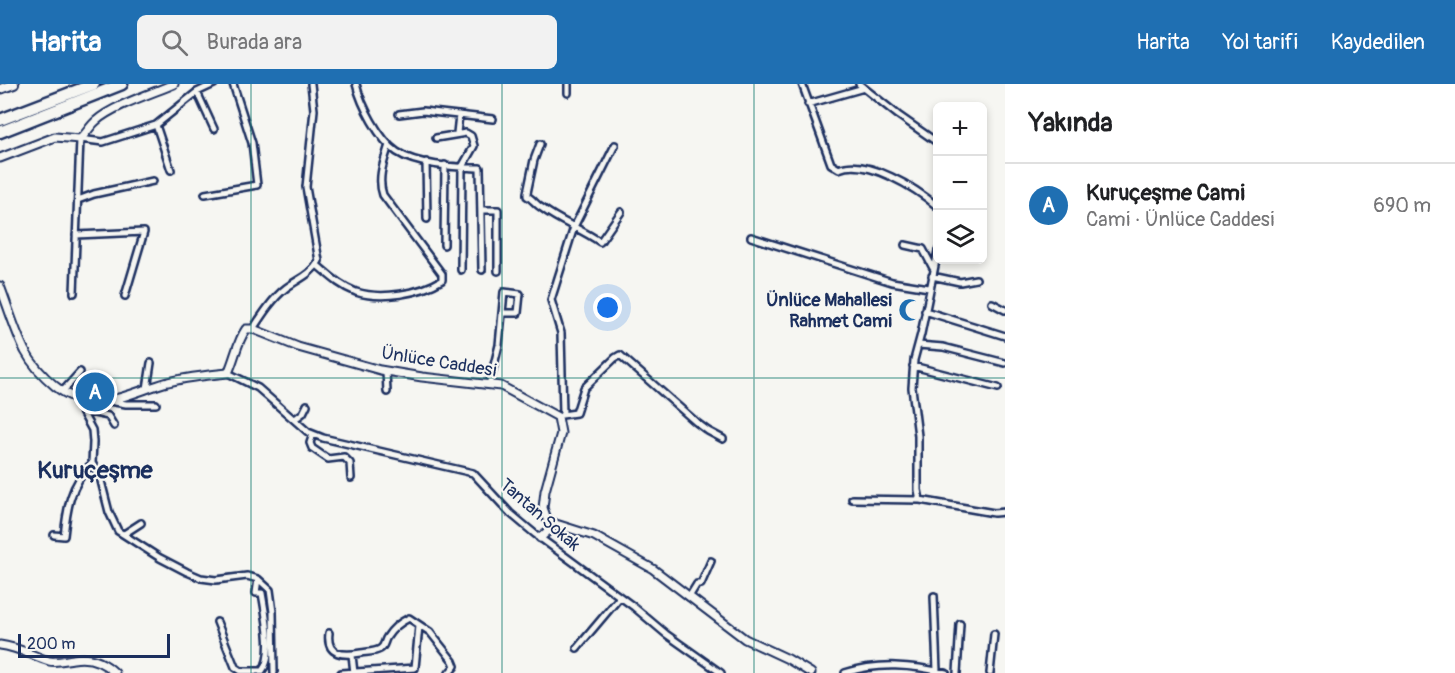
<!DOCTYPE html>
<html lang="tr">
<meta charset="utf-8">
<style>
:root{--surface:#fff;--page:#f2f2f2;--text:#202124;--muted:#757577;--line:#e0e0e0;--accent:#1f6fb2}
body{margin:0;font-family:Pangolin,sans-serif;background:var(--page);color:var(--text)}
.controls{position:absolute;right:18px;top:18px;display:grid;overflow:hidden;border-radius:9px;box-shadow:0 3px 9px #0003}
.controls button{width:54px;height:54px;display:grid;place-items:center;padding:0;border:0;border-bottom:2px solid var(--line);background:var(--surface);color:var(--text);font:30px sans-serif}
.scale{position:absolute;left:18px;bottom:15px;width:152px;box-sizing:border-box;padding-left:6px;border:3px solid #1b2f5e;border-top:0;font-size:16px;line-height:21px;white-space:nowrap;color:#1b2f5e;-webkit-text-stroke:4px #f6f6f2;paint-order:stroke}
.you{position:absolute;left:608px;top:224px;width:21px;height:21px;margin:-15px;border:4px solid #fff;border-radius:50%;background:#1a73e8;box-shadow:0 0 0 9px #1a73e833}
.badge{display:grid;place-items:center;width:39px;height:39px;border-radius:50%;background:var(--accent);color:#fff;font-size:20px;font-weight:700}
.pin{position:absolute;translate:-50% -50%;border:3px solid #fff;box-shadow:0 2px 6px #0006}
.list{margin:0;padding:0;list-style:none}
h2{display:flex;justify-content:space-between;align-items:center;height:78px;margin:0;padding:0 24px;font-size:26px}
h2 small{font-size:20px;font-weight:400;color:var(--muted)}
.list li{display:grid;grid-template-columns:39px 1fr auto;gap:18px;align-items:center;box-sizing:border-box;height:84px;padding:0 24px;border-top:2px solid var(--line)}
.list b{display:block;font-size:22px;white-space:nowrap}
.list p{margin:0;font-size:20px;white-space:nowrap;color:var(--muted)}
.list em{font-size:20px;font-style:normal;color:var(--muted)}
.icon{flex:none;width:33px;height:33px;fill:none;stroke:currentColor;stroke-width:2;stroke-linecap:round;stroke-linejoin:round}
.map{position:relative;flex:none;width:1005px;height:589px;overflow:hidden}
header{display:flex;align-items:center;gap:36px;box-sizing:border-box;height:84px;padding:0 30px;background:var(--accent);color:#fff}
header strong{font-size:28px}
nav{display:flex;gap:33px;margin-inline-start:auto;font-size:21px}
.search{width:420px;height:54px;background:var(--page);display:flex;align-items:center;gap:15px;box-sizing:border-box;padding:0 21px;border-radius:9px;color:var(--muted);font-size:22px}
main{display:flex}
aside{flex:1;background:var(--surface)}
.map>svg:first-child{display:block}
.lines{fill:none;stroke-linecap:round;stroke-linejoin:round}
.minor-casing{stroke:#1b2f5e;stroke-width:10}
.tertiary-casing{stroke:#1b2f5e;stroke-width:11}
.secondary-casing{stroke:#1b2f5e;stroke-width:12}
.motorway-casing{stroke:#1b2f5e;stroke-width:15}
.minor{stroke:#f6f6f2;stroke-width:5}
.tertiary{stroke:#f6f6f2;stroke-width:7}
.secondary{stroke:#f6f6f2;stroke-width:8}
.motorway{stroke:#f6f6f2;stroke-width:10}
.grid{fill:none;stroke:#0f766e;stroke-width:1.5;stroke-opacity:0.55}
.labels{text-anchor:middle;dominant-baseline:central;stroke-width:4.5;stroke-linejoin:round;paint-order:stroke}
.poi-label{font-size:18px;font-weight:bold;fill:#1b2f5e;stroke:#f6f6f2;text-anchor:end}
.street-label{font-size:18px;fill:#1b2f5e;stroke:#f6f6f2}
.district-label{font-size:24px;font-weight:bold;fill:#1b2f5e;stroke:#f6f6f2}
</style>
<header>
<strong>Harita</strong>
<div class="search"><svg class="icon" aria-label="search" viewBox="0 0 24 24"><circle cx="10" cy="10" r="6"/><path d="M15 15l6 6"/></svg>Burada ara</div>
<nav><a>Harita</a><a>Yol tarifi</a><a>Kaydedilen</a></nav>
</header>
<main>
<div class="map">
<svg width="1005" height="589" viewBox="0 0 1005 589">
<rect width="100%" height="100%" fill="#f6f6f2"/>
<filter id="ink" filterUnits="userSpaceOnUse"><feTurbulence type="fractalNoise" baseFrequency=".0167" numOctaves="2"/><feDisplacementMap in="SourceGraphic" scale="12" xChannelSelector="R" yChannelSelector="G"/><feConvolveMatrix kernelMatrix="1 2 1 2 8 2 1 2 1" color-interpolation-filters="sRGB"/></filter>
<g filter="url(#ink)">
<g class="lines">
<g class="minor-casing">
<path id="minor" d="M356,0C361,20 379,56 397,68C418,82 456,83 480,84L482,186
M568,0V9
M802,0L831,80L839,85C867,73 917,105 938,123
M859,0L898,31L938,59
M197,8L214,45
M808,20L864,4
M399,30L423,27L493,35
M156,41L171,86
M457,49L459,31
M436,54L466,49L471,52L474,62L462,83L461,186
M540,60L534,76L527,109V112C533,115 536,121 542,124C560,138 582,145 600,158L621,128
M426,78L427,135
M205,110L257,101L252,59L233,0
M78,116L94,110L153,97
M481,126H498V187
M76,151L144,148L125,212
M751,153L892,198L929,204
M444,161L445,81
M905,161L923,165L933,184
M938,167L921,250L914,276L912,304L918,352V406L920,416L994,429L1005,428
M317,181C329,191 340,202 356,208C381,216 420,210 442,196V190L383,111C377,94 384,77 389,61
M932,192L960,198L976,195
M74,209L80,55L103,58L156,41L197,8L214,0
M992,219L1005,226
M925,227L1005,252
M253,245C262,231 273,214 286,204C298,195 311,191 319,177L306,103L314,26L311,0
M918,261L943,263L1005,279
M913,282L998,304
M386,287L387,308
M228,289L258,304L308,348L323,354L473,389L510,429L535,450L634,523L666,550L721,589
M489,301L499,261L504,208L520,210L518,229H502
M147,305L151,279
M63,307L80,288
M75,315L92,346L93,358L92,379L100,393L109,428L118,447L160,474L187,488L201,494L216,496L247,492L258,495L270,506L273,528L274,589
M109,317L126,320H156
M81,326L108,332L114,342
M563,330L561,249L551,216L574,143L615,61
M562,331L576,329L584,304L615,274L620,271L696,338L708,347L723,355
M295,335L303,329L307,321
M313,350L310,359L312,364L328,375L344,373L350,379L351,394
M852,415L920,416
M124,450L141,439
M54,451L64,452C67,424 70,401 92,379
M934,512L937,587
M689,513L697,500H701L711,477
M217,538L235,583L241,587H262C275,572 265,528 262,509H256L258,495
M329,549C326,572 344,572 361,569C367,568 375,568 380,565C385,562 384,557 387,553C392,545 401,538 409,534L430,548L453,577L455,582L449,589
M577,564L620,513
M352,571L354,589
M341,589L415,584L419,542
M845,589C879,578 912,581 946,589
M957,589L960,540
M990,589L994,550"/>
</g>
<g class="tertiary-casing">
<path id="tertiary" d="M0,74L55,53L80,55C86,50 90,42 96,37C112,22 153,9 174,0
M0,202C8,223 15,247 25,267C32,280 43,292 55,302C93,333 128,309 168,298C188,293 208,291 228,289C235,274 237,258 246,245H253L298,263L380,286L422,293L501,302L558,333L561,349L545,407L543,424L547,435L556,440L594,452L653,485L745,555L788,575L811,589
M540,454L556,440
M0,561C18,563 33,572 49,577C57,579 65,576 73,575C90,572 103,577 115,589"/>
</g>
<g class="secondary-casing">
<path id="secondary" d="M0,5L14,0"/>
</g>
<g class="motorway-casing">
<path id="motorway" d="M0,36L94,0
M0,48L122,0"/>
</g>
<use href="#minor" class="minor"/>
<use href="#tertiary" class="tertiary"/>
<use href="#secondary" class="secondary"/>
<use href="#motorway" class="motorway"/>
</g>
</g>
<path class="grid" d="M251,0V589M502,0V589M754,0V589M0,294H1005"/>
<defs>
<g id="mosque-bare" transform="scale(1.8)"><path d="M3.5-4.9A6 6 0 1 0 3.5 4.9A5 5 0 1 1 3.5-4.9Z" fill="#1f6fb2" stroke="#f6f6f2" stroke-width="2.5" paint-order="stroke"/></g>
</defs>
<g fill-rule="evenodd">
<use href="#mosque-bare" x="910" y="226"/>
</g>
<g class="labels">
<g class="poi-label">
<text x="892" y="216">Ünlüce Mahallesi<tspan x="892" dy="21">Rahmet Cami</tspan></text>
</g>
<g class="street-label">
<text transform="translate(439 278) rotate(9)">Ünlüce Caddesi</text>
<text transform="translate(540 431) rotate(41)">Tantan Sokak</text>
</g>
<g class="district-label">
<text x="95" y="386">Kuruçeşme</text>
</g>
</g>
</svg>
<div class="controls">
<button>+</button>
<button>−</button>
<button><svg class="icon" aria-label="layers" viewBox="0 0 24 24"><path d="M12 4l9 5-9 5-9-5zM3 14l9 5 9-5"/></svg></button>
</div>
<div class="scale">200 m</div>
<div class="you"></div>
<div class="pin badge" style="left:95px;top:308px">A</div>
</div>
<aside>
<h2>Yakında<small></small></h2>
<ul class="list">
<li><span class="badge">A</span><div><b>Kuruçeşme Cami</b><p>Cami · Ünlüce Caddesi</p></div><em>690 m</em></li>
</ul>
</aside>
</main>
